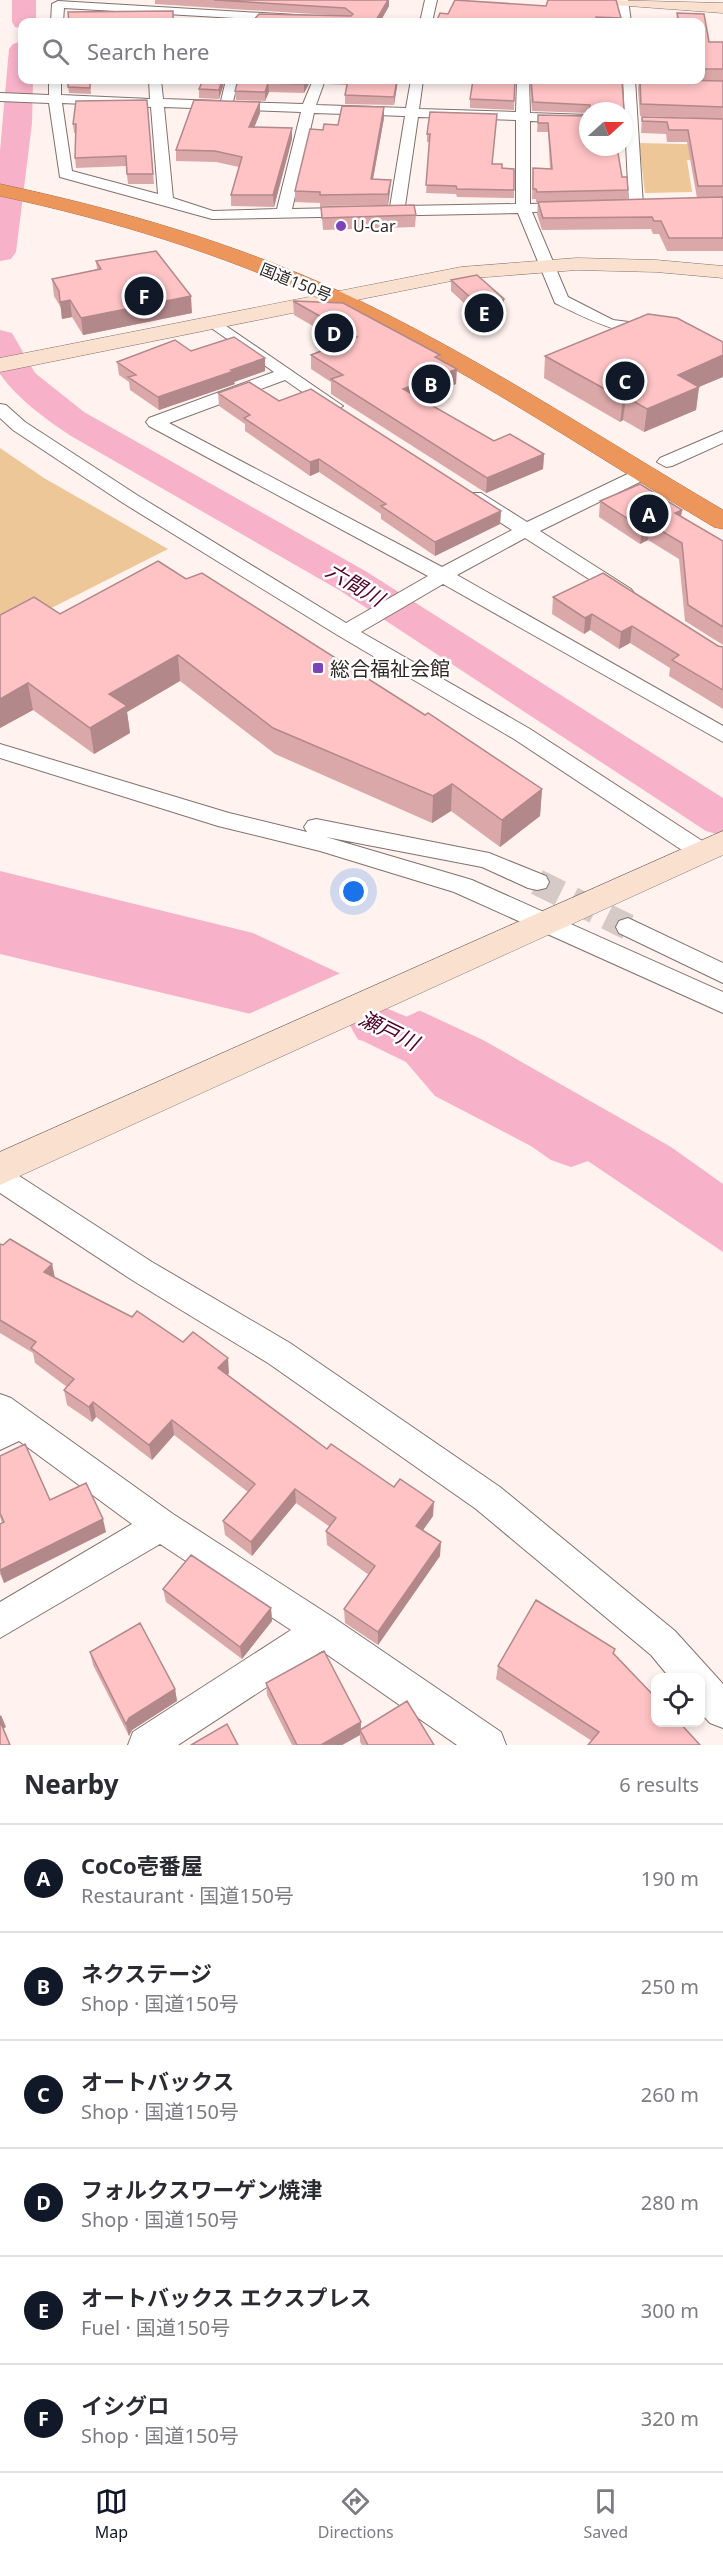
<!DOCTYPE html>
<meta charset="utf-8">
<style>
:root{--surface:#fff;--page:#f7f7f7;--text:#2b2b33;--muted:#7c7c81;--line:#e1e1e2;--accent:#111827}
body{margin:0;font-family:"Noto Sans","Noto Sans JP",sans-serif;background:var(--page);color:var(--text)}
.controls{position:absolute;right:18px;bottom:18px;display:grid;overflow:hidden;border-radius:12px;box-shadow:0 3px 9px #0003}
.controls button{width:54px;height:54px;display:grid;place-items:center;padding:0;border:0;border-bottom:2px solid var(--line);background:var(--surface);color:var(--text);font:30px sans-serif}
.compass{position:absolute;left:579px;top:102px;width:54px;height:54px;border-radius:50%;background:var(--surface);box-shadow:0 3px 9px #0003;rotate:69deg}
.you{position:absolute;left:354px;top:892px;width:21px;height:21px;margin:-15px;border:4px solid #fff;border-radius:50%;background:#1a73e8;box-shadow:0 0 0 9px #1a73e833}
.badge{display:grid;place-items:center;width:39px;height:39px;border-radius:50%;background:var(--accent);color:#fff;font-size:20px;font-weight:700}
.pin{position:absolute;translate:-50% -50%;border:3px solid #fff;box-shadow:0 2px 6px #0006}
.list{margin:0;padding:0;list-style:none}
h2{display:flex;justify-content:space-between;align-items:center;height:78px;margin:0;padding:0 24px;font-size:26px}
h2 small{font-size:20px;font-weight:400;color:var(--muted)}
.list li{display:grid;grid-template-columns:39px 1fr auto;gap:18px;align-items:center;box-sizing:border-box;height:108px;padding:0 24px;border-top:2px solid var(--line)}
.list b{display:block;font-size:22px;white-space:nowrap}
.list p{margin:0;font-size:20px;white-space:nowrap;color:var(--muted)}
.list em{font-size:20px;font-style:normal;color:var(--muted)}
.icon{flex:none;width:33px;height:33px;fill:none;stroke:currentColor;stroke-width:2;stroke-linecap:round;stroke-linejoin:round}
.map{position:relative;flex:none;width:723px;height:1745px;overflow:hidden}
.search{position:absolute;background:var(--surface);box-shadow:0 3px 9px #0003;left:18px;right:18px;top:18px;height:66px;display:flex;align-items:center;gap:15px;box-sizing:border-box;padding:0 21px;border-radius:12px;color:var(--muted);font-size:22px}
.sheet{height:726px;background:var(--surface)}
nav{display:flex;justify-content:space-around;align-items:center;box-sizing:border-box;height:84px;border-top:2px solid var(--line);background:var(--surface);font-size:16px;color:var(--muted)}
nav a{display:grid;justify-items:center;gap:3px}
nav .on{color:var(--accent)}
.map>svg:first-child{display:block}
.green{fill:#eec799}
.water{fill:#f7b1c9}
.pier{fill:#fff2ef}
.lines{fill:none;stroke-linecap:round;stroke-linejoin:round}
.river{fill:#f7b1c9;fill-rule:evenodd}
.street-tunnel{stroke:#d6cac7;stroke-width:26;stroke-dasharray:26 13;stroke-linecap:butt}
.street-casing{stroke:#83716c;stroke-width:2}
.secondary-casing{stroke:#83716c;stroke-width:1}
.highway-casing{stroke:#ab7049;stroke-width:1}
.street{fill:#fff;fill-rule:evenodd}
.secondary{fill:#fae0ce;fill-rule:evenodd}
.highway{fill:#ed965c;fill-rule:evenodd}
.wall{fill:#dba8a9}
.shaded-wall{fill:#b2888a}
.building{fill:#ffc3c5;stroke:#b2888a;stroke-width:1.5}
.poi-dot{fill:#7c44bb;stroke:#fff;stroke-width:2}
.labels{text-anchor:middle;dominant-baseline:central;stroke-width:5;stroke-linejoin:round;paint-order:stroke}
.far-poi-label{font-size:16px;fill:#302826;stroke:#fff;text-anchor:start}
.far-street-label{font-size:16px;fill:#302826;stroke:#fff}
.poi-label{font-size:20px;fill:#302826;stroke:#fff;text-anchor:start}
.water-label{font-size:21px;font-style:italic;fill:#510029;stroke:#fff}
</style>
<div class="map">
<svg width="723" height="1745" viewBox="0 0 723 1745">
<rect width="100%" height="100%" fill="#fff2ef"/>
<path class="green" d="M639,143L723,145V161L687,160L692,192L645,193Z
M0,448L44,478L168,549L0,634Z"/>
<path class="water" d="M0,871L253,933L483,1040L671,1147L723,1184V1252L435,1058L0,954Z"/>
<path class="pier" d="M343,972L423,1009L352,1042L244,1016Z"/>
<g class="lines">
<path class="river" d="M12,0H36V22H22V29L15,27L12,22Z
M22,41V80H33L32,123L16,252L11,259L0,261V151L9,49L13,44Z
M0,330L12,333L35,373L84,412L367,572L723,798V836L706,831L339,590L71,436C44,418 19,400 0,374Z
M376,1004L444,1032L475,1066L571,1114L591,1128L600,1144L591,1160L571,1167L551,1160L531,1146L435,1096L406,1062L357,1038L349,1024L357,1010Z"/>
<path class="street-tunnel" d="M537,882L628,927"/>
<g class="street-casing">
<path id="street" d="M425,0H437L432,22H420Z
M616,0H628L631,22H619Z
M58,1L345,18L351,22H303L64,8L63,22H51L52,4Z
M49,80H61V95L150,99L149,80H161L163,99L221,101L226,80H238L233,102L303,104L313,80H325L316,105L406,108L411,80H423L419,109L516,112L517,80H529L530,113L588,115V123L530,121V204L571,203L578,207L571,211L532,212L568,297L613,320L652,325L660,330C645,349 573,312 555,303L518,213L212,219L60,177L49,103L0,101V93L49,95ZM62,103L151,107L158,194L72,171ZM164,107L301,112L277,209L213,211L173,198ZM314,113L405,116L390,207L292,209ZM418,117L516,120V204L405,206Z
M623,80H635L643,206L636,210L629,206Z
M213,317L343,406L334,411L328,410L285,380L169,423L442,567L512,530L467,501L465,497L467,493H481L527,522L636,470H648L651,474L648,478L540,531L631,589L634,593L631,597H617L525,538L457,575L723,726V742L443,584L361,632L530,729L710,846L714,852L710,858L702,860L694,858L514,739L339,636L123,503L13,430L0,418V404L6,405L25,422L137,495L346,623L428,576L149,426L146,422L149,418L274,372L207,325L205,322Z
M723,431V443L672,466L666,467L657,462L660,458Z
M0,744L229,813L307,832L304,827L308,821L316,819L489,853L546,876L549,882L546,888L537,890L528,888L482,867L326,837L472,880L723,992V1013L454,892L320,851L218,826L0,758Z
M628,918L723,963V983L619,933L616,927L619,921Z
M0,1166L10,1170L152,1262L290,1343L500,1487L675,1631L723,1684V1728L710,1723L700,1712V1678H670L651,1655L476,1509L268,1363L132,1280L0,1193Z
M0,1394L11,1398L173,1514L334,1618L501,1732L506,1745H457L322,1651L178,1745H128L133,1732L291,1630L160,1544L0,1638V1602L132,1524L19,1441L0,1450Z"/>
</g>
<g class="secondary-casing">
<path id="secondary" d="M607,0L723,3V13L615,5Z
M577,258L656,260L723,266V278L656,272L577,270L461,279L0,372V358L461,267Z
M723,831V855L0,1185V1152Z"/>
</g>
<g class="highway-casing">
<path id="highway" d="M0,184C117,209 232,242 341,292C474,354 597,436 723,510V529L714,527C585,450 460,364 324,301C220,253 112,220 0,196Z"/>
</g>
<use href="#street" class="street"/>
<use href="#secondary" class="secondary"/>
<use href="#highway" class="highway"/>
</g>
<path class="wall" d="M155,0H389V6L380,22L345,16L155,4Z
M455,0L621,18L620,22H436L448,14Z
M677,13L704,14L709,42H723V81L681,80H700V22H676Z
M90,80L91,94L69,93L68,87Z
M225,80L219,99L199,98V89Z
M238,80H311L304,93L269,92L265,101L236,100L235,91Z
M325,80H398L394,105L345,104V95L347,85L326,84Z
M515,80L514,110L470,108V99Z
M529,80H622L624,111H588V113L532,111Z
M639,80L723,81V119L640,116L638,89Z
M147,100L154,184H128L126,166L76,168L75,158L76,133H74L73,124Z
M260,102V113L254,127L292,139L274,207L231,206V195L239,167L216,162L176,161V150Z
M430,112L492,164L502,168L514,190V198L457,197L456,194L426,193L430,142H427V134Z
M538,115L622,177L628,190L627,200L697,198L687,142H667L666,134L641,133L642,117L723,119V251H667L659,234H653L651,229L542,230L537,214L538,202L607,200L536,202V199H532L533,168L550,169L548,132H537Z
M384,118L373,179L390,190L388,205L320,206V203L295,202V191L323,130Z
M321,207L416,215L415,227L323,230Z
M96,261L192,313L83,335L72,317L62,319L61,308L54,296L52,279L97,269Z
M451,280L504,299L503,310L481,319L451,291Z
M293,301L440,355L439,359L456,384L419,398L494,441L544,454L543,469L486,493L331,394V382L311,369V355L342,343L294,315Z
M191,351L265,358V371L234,382L235,384L159,410L130,390L129,382L119,375L117,362Z
M545,356L699,387L696,410L644,432L623,420L620,422L544,378Z
M218,393L279,401L501,511L500,524L435,556L381,519V514L319,472L310,476L245,431V424L219,406Z
M600,501L682,510L681,517L723,541V645L685,621L679,559L648,540L640,544L599,517Z
M186,579L542,789L540,816L500,847L451,811L432,823L275,754L180,681L127,712L130,733L94,754L33,710L0,728L60,614Z
M553,597L723,647V709L669,676L670,668L630,643L619,649L590,630L584,634L552,614Z
M0,1244L52,1264L55,1278L229,1373L228,1375L327,1449L433,1516L423,1530L440,1556L378,1645L345,1623L344,1609L369,1575L327,1545L326,1531L330,1527L296,1503L252,1556L225,1535L223,1521L248,1492L174,1435L152,1460L96,1417L92,1422L67,1405L64,1390L67,1387L35,1363L33,1353L0,1333Z
M0,1456L50,1500L106,1532L4,1583L0,1574V1524L2,1523L0,1517Z
M163,1589L271,1608L272,1621L242,1659L166,1602Z
M615,1649L614,1654L700,1745L592,1741L496,1679L498,1666Z
M90,1652L175,1689L177,1701L132,1730L129,1736L93,1665Z
M266,1683L361,1722V1730L434,1745H362L360,1742V1735L342,1745H292L267,1695Z"/>
<path class="shaded-wall" d="M388,0H389V6L380,22H375Z
M222,80H225L219,99V90Z
M306,80H311L304,93V84Z
M397,80H398L394,105V97Z
M268,83L269,92L265,101V92Z
M260,102V113L250,138L249,127Z
M384,107V118L371,190V179Z
M292,128V139L274,207L273,195Z
M391,180L390,190L388,205V194Z
M191,296L192,313L83,335L81,318Z
M504,299L503,310L481,319V307Z
M70,300L72,317L62,319L60,302Z
M723,355V377L699,387L696,410L644,432L647,409L678,375Z
M265,358V371L234,382L235,384L159,410L158,397Z
M457,369L456,384L403,404V389Z
M626,397L623,420L620,422L623,399Z
M544,454L543,469L486,493L487,478Z
M319,459V472L310,476V462Z
M682,510L679,526L675,513Z
M501,511L500,524L435,556V542Z
M650,524L648,540L640,544L642,528Z
M592,614L590,630L584,634L585,618Z
M632,626L630,643L619,649L621,632Z
M178,655L180,681L127,712L130,733L94,754L90,728L109,694Z
M28,683L33,710L0,728V699Z
M452,784L451,811L432,823L433,796Z
M542,789L540,816L500,847L502,820Z
M52,1264L55,1279L44,1272Z
M228,1358L229,1373L220,1383L218,1368Z
M93,1402L96,1417L92,1422L89,1407Z
M172,1420L174,1435L152,1460L149,1445Z
M295,1489L296,1503L252,1556L251,1542Z
M434,1502L433,1516L416,1540V1526Z
M103,1519L106,1532L4,1583L0,1570Z
M441,1542L440,1556L378,1645V1632Z
M271,1608L272,1621L242,1659L240,1647Z
M175,1689L177,1701L132,1730L129,1736L126,1724L129,1718Z
M1,1715L6,1727L3,1729L0,1721V1716Z
M361,1722L360,1735L342,1745H321Z"/>
<path class="building" d="M214,0H388L375,22H252L259,14L351,16L353,14L345,8Z
M455,0L546,6L548,0H616L621,18L596,17V22H436L440,13L448,14Z
M173,11V22H69L68,12Z
M677,13L704,14L709,42H723V69H700V22H679Z
M68,80H90V88L68,87Z
M203,80H222L219,90L199,89Z
M238,80H306L304,84L268,83L265,92L235,91Z
M348,80H397L394,97L345,95Z
M473,80H515L514,101L470,99Z
M531,80H622L624,111H589L590,105L533,102Z
M640,80H679L723,81V107L641,104Z
M147,100L153,174H127L126,156L75,158L76,124H73L76,101Z
M194,100L260,102L249,127L292,128L273,195H231L242,157L215,151L176,150Z
M342,106L384,107L371,179L391,180L388,194L320,195V192L295,191L310,129L323,130L324,124L338,125Z
M430,112L497,114L492,164H502V168L514,169V190L457,189L456,186L426,185L430,134H427Z
M538,115L588,116V147H617L622,177H627L628,190L537,192L536,189H533V168L552,169L548,123H538Z
M642,117L723,119V186H698L688,130H669L667,122L642,121Z
M723,197V238H669L661,221H654L652,217L543,218L538,202Z
M414,205L416,215L322,218L321,207Z
M156,251L191,296L81,318L70,300L60,302L59,291L52,279L101,269L96,261Z
M477,275L504,299L481,307L451,280Z
M293,301L343,303L440,355L435,357L457,369L403,389L494,441L510,434L544,454L487,478L331,379L343,375L311,355L357,337Z
M648,314L677,318L723,342V355L678,375L699,387L647,409L626,397L623,399L545,356Z
M234,337L265,358L231,370L234,371L158,397L128,377L136,375L117,362L175,340L191,351Z
M249,382L279,401L311,389L501,511L435,542L381,506L386,504L319,459L310,462L244,418L250,415L218,393Z
M640,484L682,510L675,513L723,541V627L688,605L682,543L650,524L642,528L600,501Z
M158,561L186,579L202,573L425,715L428,713L542,789L502,820L452,784L433,796L273,728L178,655L109,694L127,706L90,728L28,683L0,699V615L34,597L60,614Z
M603,573L718,646L723,647V690L672,660L679,655L632,626L621,632L592,614L585,618L553,597Z
M10,1239L52,1264L44,1272L132,1317L137,1311L183,1342L193,1332L228,1358L218,1368L327,1449L331,1444L394,1487L400,1479L434,1502L416,1526L441,1542L378,1632L344,1609L375,1566L326,1531L336,1518L295,1489L251,1542L223,1521L255,1484L172,1420L149,1445L93,1402L89,1407L64,1390L74,1379L31,1348L36,1342L0,1320V1244L3,1245Z
M25,1444L50,1500L86,1483L103,1519L0,1570V1524L4,1522L0,1513V1456Z
M191,1555L271,1608L240,1647L163,1589Z
M536,1600L615,1649L613,1653L656,1698V1722H679L700,1745H588L599,1732L498,1666Z
M140,1623L175,1689L129,1718L126,1724L90,1652Z
M324,1651L361,1722L321,1745H297L266,1683Z
M407,1701L434,1745H368L360,1730Z
M0,1721L10,1745H0Z
M227,1724L238,1745H191Z"/>
<g class="poi-dot">
<circle cx="341" cy="226" r="6"/>
<rect x="312" y="662" width="12" height="12" rx="3"/>
</g>
<g class="labels">
<g class="far-poi-label">
<text x="353" y="226">U-Car</text>
</g>
<g class="far-street-label">
<text transform="translate(296 282) rotate(22)">国道150号</text>
</g>
<g class="poi-label">
<text x="330" y="668">総合福祉会館</text>
</g>
<g class="water-label">
<text transform="translate(355 584) rotate(31)">六間川</text>
<text transform="translate(389 1030) rotate(26)">瀬戸川</text>
</g>
</g>
</svg>
<div class="controls">
<button><svg class="icon" aria-label="locate" viewBox="0 0 24 24"><circle cx="12" cy="12" r="6"/><path d="M12 2v4M12 18v4M2 12h4M18 12h4"/></svg></button>
</div>
<svg class="compass" viewBox="-18 -18 36 36"><path d="M0-13l5 13h-10z" fill="#e53935"/><path d="M0 13l5-13h-10z" fill="#7c7c81"/></svg>
<div class="you"></div>
<div class="pin badge" style="left:649px;top:514px">A</div>
<div class="pin badge" style="left:431px;top:384px">B</div>
<div class="pin badge" style="left:625px;top:381px">C</div>
<div class="pin badge" style="left:334px;top:333px">D</div>
<div class="pin badge" style="left:484px;top:313px">E</div>
<div class="pin badge" style="left:144px;top:296px">F</div>
<div class="search"><svg class="icon" aria-label="search" viewBox="0 0 24 24"><circle cx="10" cy="10" r="6"/><path d="M15 15l6 6"/></svg>Search here</div>
</div>
<section class="sheet">
<h2>Nearby<small>6 results</small></h2>
<ul class="list">
<li><span class="badge">A</span><div><b>CoCo壱番屋</b><p>Restaurant · 国道150号</p></div><em>190 m</em></li>
<li><span class="badge">B</span><div><b>ネクステージ</b><p>Shop · 国道150号</p></div><em>250 m</em></li>
<li><span class="badge">C</span><div><b>オートバックス</b><p>Shop · 国道150号</p></div><em>260 m</em></li>
<li><span class="badge">D</span><div><b>フォルクスワーゲン焼津</b><p>Shop · 国道150号</p></div><em>280 m</em></li>
<li><span class="badge">E</span><div><b>オートバックス エクスプレス</b><p>Fuel · 国道150号</p></div><em>300 m</em></li>
<li><span class="badge">F</span><div><b>イシグロ</b><p>Shop · 国道150号</p></div><em>320 m</em></li>
</ul>
</section>
<nav>
<a class="on"><svg class="icon" aria-label="map" viewBox="0 0 24 24"><path d="M3 6l6-2 6 2 6-2v14l-6 2-6-2-6 2zM9 4v14M15 6v14"/></svg>Map</a>
<a><svg class="icon" aria-label="directions" viewBox="0 0 24 24"><path d="M12 3l9 9-9 9-9-9zM9 14v-3h6M13 9l2 2-2 2"/></svg>Directions</a>
<a><svg class="icon" aria-label="saved" viewBox="0 0 24 24"><path d="M7 4h10v16l-5-4-5 4z"/></svg>Saved</a>
</nav>
